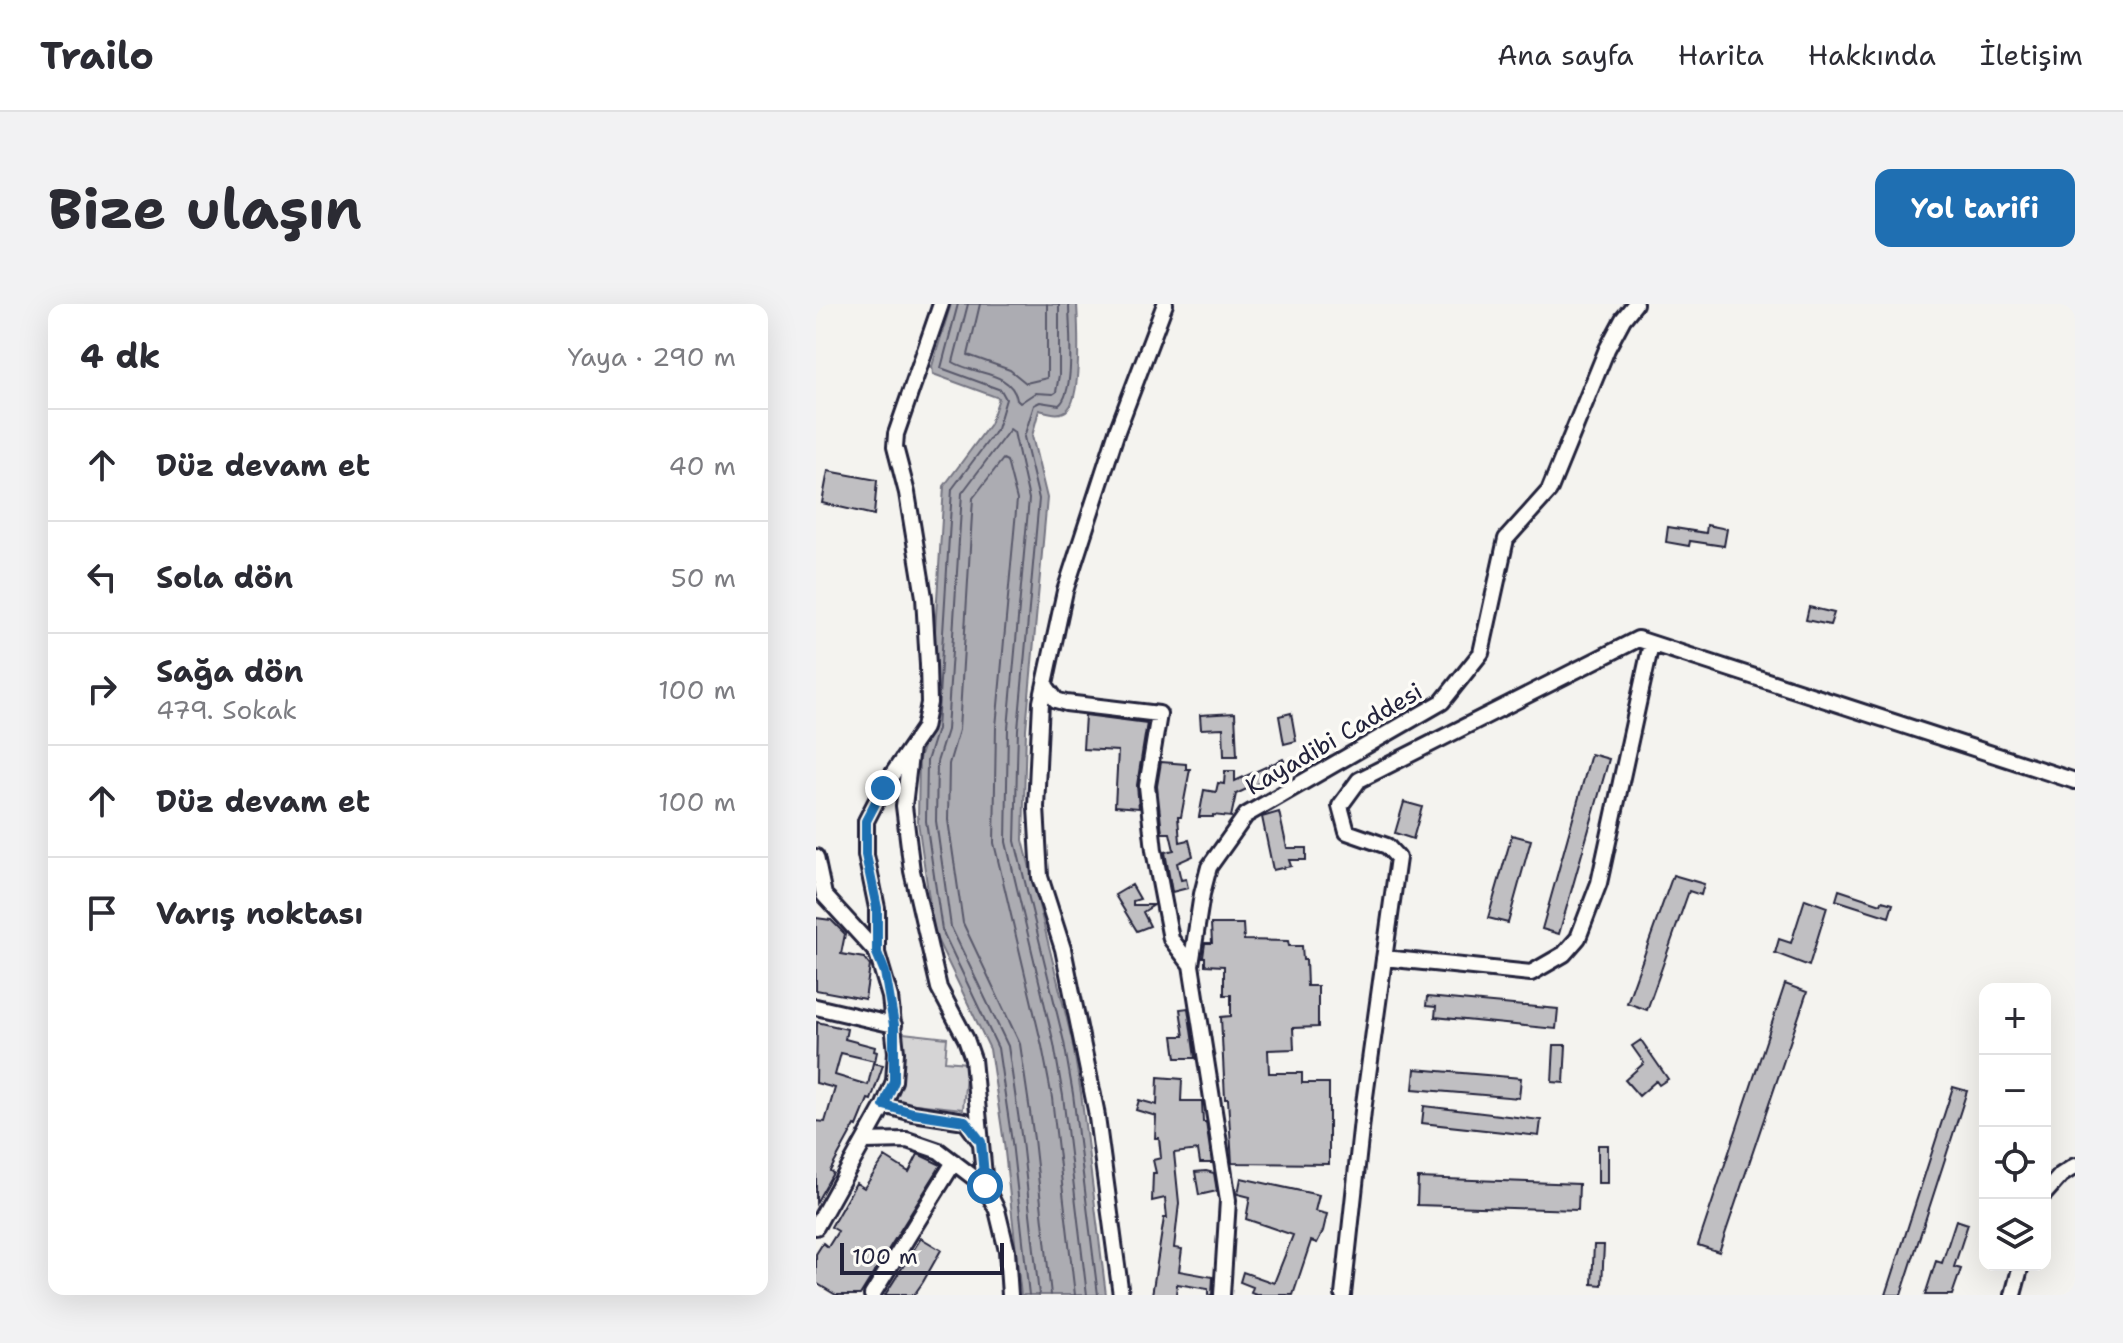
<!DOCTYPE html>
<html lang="tr">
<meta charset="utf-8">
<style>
:root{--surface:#fff;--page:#f2f2f3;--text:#2b2b33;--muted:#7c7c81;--line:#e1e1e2;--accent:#1f6fb2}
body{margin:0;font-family:"Shantell Sans",sans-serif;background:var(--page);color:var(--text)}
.controls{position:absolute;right:24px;bottom:24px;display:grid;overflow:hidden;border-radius:16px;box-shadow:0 8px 32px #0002}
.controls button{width:72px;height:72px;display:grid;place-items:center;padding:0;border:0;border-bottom:2px solid var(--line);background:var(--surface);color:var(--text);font:40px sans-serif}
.scale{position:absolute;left:24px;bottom:20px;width:164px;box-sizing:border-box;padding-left:8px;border:4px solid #22223b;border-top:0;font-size:22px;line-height:28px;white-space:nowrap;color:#22223b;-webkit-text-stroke:6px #fdfcf7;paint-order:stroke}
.stop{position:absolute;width:24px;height:24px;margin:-18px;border:6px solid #1f6fb2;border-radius:50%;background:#fff}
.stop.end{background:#1f6fb2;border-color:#fff;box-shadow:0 2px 8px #0008}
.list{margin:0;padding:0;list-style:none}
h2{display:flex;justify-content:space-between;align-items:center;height:104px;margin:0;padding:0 32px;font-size:34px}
h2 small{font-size:26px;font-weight:400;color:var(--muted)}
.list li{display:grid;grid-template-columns:52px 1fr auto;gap:24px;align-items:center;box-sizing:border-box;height:112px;padding:0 32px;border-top:2px solid var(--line)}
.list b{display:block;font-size:30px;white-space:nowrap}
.list p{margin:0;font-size:26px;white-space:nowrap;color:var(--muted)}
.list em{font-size:26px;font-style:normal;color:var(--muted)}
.icon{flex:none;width:44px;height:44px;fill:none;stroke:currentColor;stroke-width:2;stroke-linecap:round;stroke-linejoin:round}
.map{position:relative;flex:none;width:1259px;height:991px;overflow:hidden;border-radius:16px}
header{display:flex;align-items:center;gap:48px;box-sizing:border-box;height:112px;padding:0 40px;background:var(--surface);border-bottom:2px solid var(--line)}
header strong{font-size:38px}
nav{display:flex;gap:44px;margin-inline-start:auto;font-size:28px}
.intro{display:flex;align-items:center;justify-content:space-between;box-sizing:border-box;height:192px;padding:0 48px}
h1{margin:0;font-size:56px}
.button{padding:20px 36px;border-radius:16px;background:var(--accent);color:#fff;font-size:28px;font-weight:700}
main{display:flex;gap:48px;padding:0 48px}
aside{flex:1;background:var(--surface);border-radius:16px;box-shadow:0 8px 32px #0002}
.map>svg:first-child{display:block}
.green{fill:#d5d4d5;stroke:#7c7b88;stroke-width:2}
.water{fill:#acacb2;stroke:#757582;stroke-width:2}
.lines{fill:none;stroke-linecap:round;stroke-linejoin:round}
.shore{stroke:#59596b;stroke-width:2}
.building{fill:#c0bfc2;stroke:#22223b;stroke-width:2}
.minor-casing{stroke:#22223b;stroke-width:20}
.minor{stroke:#fdfcf7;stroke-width:14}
.route{stroke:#1f6fb2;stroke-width:10}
.labels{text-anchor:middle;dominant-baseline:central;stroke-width:7;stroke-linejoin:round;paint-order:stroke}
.street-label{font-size:24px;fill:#22223b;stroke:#fdfcf7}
</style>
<header>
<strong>Trailo</strong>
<nav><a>Ana sayfa</a><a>Harita</a><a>Hakkında</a><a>İletişim</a></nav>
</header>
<div class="intro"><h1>Bize ulaşın</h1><a class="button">Yol tarifi</a></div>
<main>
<aside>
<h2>4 dk<small>Yaya · 290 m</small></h2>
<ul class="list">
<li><svg class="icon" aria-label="ahead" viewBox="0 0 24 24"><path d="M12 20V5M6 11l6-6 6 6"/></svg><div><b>Düz devam et</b></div><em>40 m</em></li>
<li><svg class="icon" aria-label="left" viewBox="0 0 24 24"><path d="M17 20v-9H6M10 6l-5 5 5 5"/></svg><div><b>Sola dön</b></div><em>50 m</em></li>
<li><svg class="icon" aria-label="right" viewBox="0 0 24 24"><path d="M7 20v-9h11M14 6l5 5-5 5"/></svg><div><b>Sağa dön</b><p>479. Sokak</p></div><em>100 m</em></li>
<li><svg class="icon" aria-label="ahead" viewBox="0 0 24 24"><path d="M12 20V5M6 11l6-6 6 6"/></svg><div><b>Düz devam et</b></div><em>100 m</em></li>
<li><svg class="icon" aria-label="arrive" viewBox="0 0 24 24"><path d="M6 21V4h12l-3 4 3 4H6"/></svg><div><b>Varış noktası</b></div></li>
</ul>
</aside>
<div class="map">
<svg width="1259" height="991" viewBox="0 0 1259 991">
<rect width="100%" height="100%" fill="#f4f3ef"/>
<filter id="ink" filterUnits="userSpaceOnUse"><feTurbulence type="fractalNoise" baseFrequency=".0125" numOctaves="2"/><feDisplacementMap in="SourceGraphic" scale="16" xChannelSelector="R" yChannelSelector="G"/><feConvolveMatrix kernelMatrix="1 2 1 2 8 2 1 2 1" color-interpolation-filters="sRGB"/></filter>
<g filter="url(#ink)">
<path class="green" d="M87,729L131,734L129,757L151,759L147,805L80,798Z"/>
<path class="water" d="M135,0H261C262,20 266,92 252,105C245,113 232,108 223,106L216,132L231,194L210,425L207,536L256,736L265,789L290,991H205L188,839L174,745L118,629L102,518L103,455L113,425L128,182L174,120L183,94L117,70L116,62Z"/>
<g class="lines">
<path class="shore" d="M142,0L125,64L185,86L190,95L181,125L136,185L121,425L111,457L110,517L126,626L182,744L196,838L213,991
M152,0L137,58C158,71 196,67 201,96L204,99L219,89L237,90L240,88L243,71V0
M164,0L152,51L194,66L210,79L231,74V0
M253,0C253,23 260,88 243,101L224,98L218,101L208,133L223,195L202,425L199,537L248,738L257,790L282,991
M223,991L206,837L192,742L135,623L120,517L121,458L131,426L146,189L194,125L198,128L213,195L192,424L190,538L238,740L247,792L271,991
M235,991L218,835L204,740L147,619L132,516L133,460L143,426L157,194L187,155L191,157L201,196L180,423L178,539L226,742L236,794L259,991"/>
</g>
<path class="building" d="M12,167L61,176L58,211L6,199Z
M891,221L911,225L908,242L874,237L873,242L850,238L852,223L890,229Z
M993,303L1018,309L1014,321L990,316Z
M419,409L421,452H408L407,424L385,425L384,411Z
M475,409L480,437L468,440L463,412Z
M269,411L331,419L321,481L323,504L299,502L302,447L267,445Z
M775,450L793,455L743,630L726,625Z
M467,455L473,465L420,490L415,513L397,511V513H383L388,486L400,488L402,479L408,480L409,467H419V477Z
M345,458L370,460V465H374L365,513H362L364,538L373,536L377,552L361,559L365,576L370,575L372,584L356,588L349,548L358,546L354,529H346L341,482Z
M588,498L606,503L597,535L579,529Z
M463,508L471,544H490V556H473L475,562L457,566L446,513Z
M696,531L715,536L692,619L672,614Z
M857,571L888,580L885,591L873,587L831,706L811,699Z
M316,581L324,595L317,597V601H338L327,608L334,622L321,627L299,591Z
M1023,586L1065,600L1066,597L1077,600L1073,613L1020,596Z
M989,595L1011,603L993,662L959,649L963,635L975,639Z
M0,614L15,616L29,630L25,650L48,654L54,662L49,695L0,686Z
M395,620H427L428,636L472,637L473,642H486L487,656H490L491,682H502V723L477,724L478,745L452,746L453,769H486V779H513V860L416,859L412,795H409L405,713L415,712V691H408V662L389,661V653H387L389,639H396Z
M969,680L991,688L903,948L882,941Z
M611,693L742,705L740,725L619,713L620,703L610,702Z
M372,704L379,754H360L357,732H368L364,705Z
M1,718L31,725L29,735L59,743L58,747L61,748L59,757L25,749L19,771L52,781L57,759L67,761L55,796L52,795L41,822L39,821L14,867L17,869L0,899V817L9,818L19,784L0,779Z
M825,736L852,775L843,781L840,777L823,792L809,776L828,759L816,742Z
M738,741H750L748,779L736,778Z
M599,765L705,774L703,794L597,785Z
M342,773L366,775L365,797H386L387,818H390L396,859H384L382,846L358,849L363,899L358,944L366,945L363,967L397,973L396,991H392V985L361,980L360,991H336L348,914H351L349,894L336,897L337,869H340L337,856L345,854L343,834H339L340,812L320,806L323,796L341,801Z
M1137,783L1151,787L1085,991H1070Z
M608,802L725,816L723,832L606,819Z
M782,841H792V879H782Z
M102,850L125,861L44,991H20L0,979V950L7,939L12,943L22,927L15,923L40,879L48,884L69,853L93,868Z
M390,867L398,869L401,887L383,891L379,868Z
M425,874L503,891L499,907L511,910L507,927L501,939L495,937L477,991H440L435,989L437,983L424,978L427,968L458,979L477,931L430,915L434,893L422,890Z
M602,874L763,880L762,906L601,901Z
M1140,916L1152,920L1138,963L1145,965L1136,991H1109L1120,957L1126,959Z
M105,934L125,946L107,978L98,991H69Z
M778,941H788L786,981L776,980Z"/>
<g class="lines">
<g class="minor-casing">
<path id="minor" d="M229,381L240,396L250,399L343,410L331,482L338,546L355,635L375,661
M95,443L108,424L113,399L112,361L108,293L91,189L79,143L80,130L125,0
M0,553L8,591L61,649L74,693L80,748L78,777L68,801L0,923
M61,649V604L50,551V517L67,484L95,443L88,502L96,567L123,684L150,735L157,755L169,882
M568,654L715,669L748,650L762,634L783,579L835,340
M0,703L78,721
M68,801L97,809L149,817L164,837
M49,837L91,836L123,847L169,882L181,906L191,947L194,991
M1229,889L1245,871L1259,862
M56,991L138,858
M305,991L280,806L247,645L224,573L220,503L225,398L249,287L301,127L349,0
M406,991L412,896L375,661L386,590L393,563L430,511L626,398L665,349L690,235L733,187L791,45L807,15L819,0
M527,991L547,807L582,554L571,542L531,528L524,502L543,476L822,335L1259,477
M1197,991L1205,961"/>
</g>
<use href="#minor" class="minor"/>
</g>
</g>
<g class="lines" filter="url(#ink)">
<path class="route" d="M67,484L50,517V551L61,604V649L69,668L78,721V777L68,801L97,809L149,817L165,838L169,882"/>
</g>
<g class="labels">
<g class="street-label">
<text transform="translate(518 435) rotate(-30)">Kayadibi Caddesi</text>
</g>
</g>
</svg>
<div class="controls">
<button>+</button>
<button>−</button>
<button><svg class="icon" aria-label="locate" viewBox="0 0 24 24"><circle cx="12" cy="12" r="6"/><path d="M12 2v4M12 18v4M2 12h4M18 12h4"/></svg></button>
<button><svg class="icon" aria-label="layers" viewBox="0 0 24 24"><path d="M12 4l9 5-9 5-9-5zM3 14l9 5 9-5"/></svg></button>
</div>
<div class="scale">100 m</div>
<div class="stop" style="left:169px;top:882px"></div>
<div class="stop end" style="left:67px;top:484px"></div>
</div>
</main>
